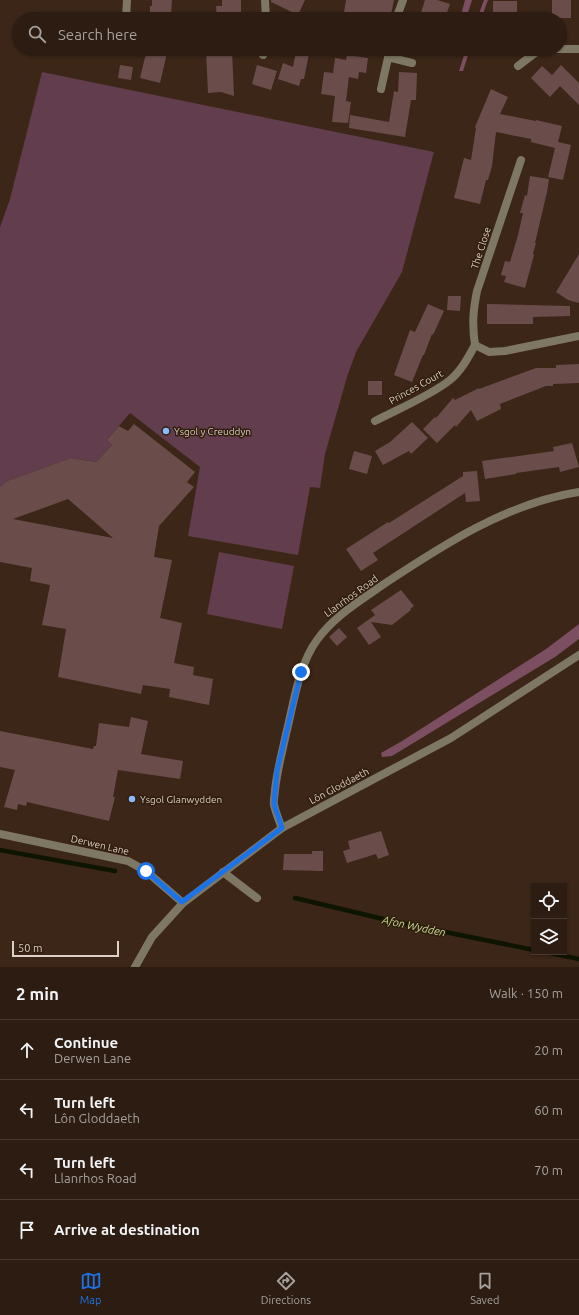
<!DOCTYPE html>
<meta charset="utf-8">
<style>
:root{--surface:#2c1c11;--page:#38291f;--text:#f1f3f6;--muted:#a6a19f;--line:#483a31;--accent:#1a73e8}
body{margin:0;font-family:Ubuntu,sans-serif;background:var(--page);color:var(--text)}
.controls{position:absolute;right:12px;bottom:12px;display:grid;overflow:hidden;border-radius:0px;box-shadow:0 1px 3px #0004}
.controls button{width:36px;height:36px;display:grid;place-items:center;padding:0;border:0;border-bottom:1px solid var(--line);background:var(--surface);color:var(--text);font:20px sans-serif}
.scale{position:absolute;left:12px;bottom:10px;width:107px;box-sizing:border-box;padding-left:4px;border:2px solid #dccfc5;border-top:0;font-size:11px;line-height:14px;white-space:nowrap;color:#dccfc5;-webkit-text-stroke:3px #301d0d;paint-order:stroke}
.stop{position:absolute;width:12px;height:12px;margin:-9px;border:3px solid #1a73e8;border-radius:50%;background:#fff}
.stop.end{background:#1a73e8;border-color:#fff;box-shadow:0 1px 4px #0008}
.list{margin:0;padding:0;list-style:none}
h2{display:flex;justify-content:space-between;align-items:center;height:52px;margin:0;padding:0 16px;font-size:17px}
h2 small{font-size:13px;font-weight:400;color:var(--muted)}
.list li{display:grid;grid-template-columns:26px 1fr auto;gap:12px;align-items:center;box-sizing:border-box;height:60px;padding:0 16px;border-top:1px solid var(--line)}
.list b{display:block;font-size:15px;white-space:nowrap}
.list p{margin:0;font-size:13px;white-space:nowrap;color:var(--muted)}
.list em{font-size:13px;font-style:normal;color:var(--muted)}
.icon{flex:none;width:22px;height:22px;fill:none;stroke:currentColor;stroke-width:2;stroke-linecap:round;stroke-linejoin:round}
.map{position:relative;flex:none;width:579px;height:967px;overflow:hidden}
.search{position:absolute;background:var(--surface);box-shadow:0 1px 3px #0004;left:12px;right:12px;top:12px;height:44px;display:flex;align-items:center;gap:10px;box-sizing:border-box;padding:0 14px;border-radius:22px;color:var(--muted);font-size:15px}
.sheet{height:292px;background:var(--surface)}
nav{display:flex;justify-content:space-around;align-items:center;box-sizing:border-box;height:56px;border-top:1px solid var(--line);background:var(--surface);font-size:11px;color:var(--muted)}
nav a{display:grid;justify-items:center;gap:2px}
nav .on{color:var(--accent)}
.map>svg:first-child{display:block}
.green{fill:#623d4d}
.forest{fill:#7b4e61}
.lines{fill:none;stroke-linecap:round;stroke-linejoin:round}
.stream{stroke:#0d1500;stroke-width:4.5}
.building{fill:#6a4d4a;fill-rule:evenodd}
.service{stroke:#7e7763;stroke-width:8}
.minor{stroke:#7e7763;stroke-width:8}
.tertiary{stroke:#7e7763;stroke-width:8}
.route{stroke:#1a73e8;stroke-width:5}
.poi-dot{fill:#88bbfc;stroke:#301d0d;stroke-width:1.5}
.labels{text-anchor:middle;dominant-baseline:central;stroke-width:3;stroke-linejoin:round;paint-order:stroke}
.street-label{font-size:10px;fill:#dccfc5;stroke:#301d0d}
.poi-label{font-size:10px;fill:#dccfc5;stroke:#301d0d;text-anchor:start}
.water-label{font-size:11px;font-style:italic;fill:#c4db94;stroke:#301d0d}
</style>
<div class="map">
<svg width="579" height="967" viewBox="0 0 579 967">
<rect width="100%" height="100%" fill="#3b2617"/>
<path class="green" d="M42,72L434,152L402,272L356,352L347,377L325,454L320,488L310,487L298,555L188,536L200,467L130,413L107,440L112,445L96,462L71,458L7,481L0,487V227L10,199Z
M219,552L294,566L282,629L207,614Z"/>
<path class="forest" d="M465,0H472L466,19H460Z
M484,0H488L481,19H477Z
M466,49H470L463,71H459Z
M579,624V639L555,657L392,756L382,757L381,753L402,741L546,649Z"/>
<g class="lines">
<path class="stream" d="M0,850L115,871
M295,898L396,922L534,950
M546,952L579,959"/>
</g>
<path class="building" d="M152,0H172L171,14H163L162,19H150V6H152Z
M222,0H241V19H217L216,6H222Z
M271,0H305L298,15L271,2Z
M346,0H394L390,19H343Z
M425,0H437L450,4L445,18L437,16L436,19H419Z
M552,0H571V18H552Z
M493,1H517V17H493Z
M147,49H168L160,83L140,78Z
M232,50L234,96L221,92L208,93L206,51Z
M296,51L309,54L304,79H301L299,86L278,79L283,63L293,67Z
M347,55L368,58L366,73L359,72L358,79L349,77L346,101L351,102L348,123L332,122L335,96L321,94L324,72L333,73L335,58L346,60Z
M120,65L133,67L131,80L118,78Z
M257,65L277,71L271,90L252,84Z
M561,65L579,83V105L560,86L550,97L531,78L542,66L552,75Z
M399,72L417,73L416,100H411L405,137L349,128L350,115L389,122L394,91L398,92Z
M491,89L508,97L500,114L536,121V120L562,126L558,142L571,145L563,180L548,177L555,148L531,142V139L496,132L492,166L488,180H486L480,204L454,198L464,158L471,160L476,128L475,127Z
M530,176L549,179L547,192L535,243H536L533,254L534,255L525,288L504,282L506,276L501,275L505,261L510,262L518,235L523,213H520L525,195L527,196Z
M579,254V303L568,300L556,292Z
M448,296H461L460,311L447,310Z
M428,304L444,311L433,335L432,334L424,355H423L412,382L394,375L410,330L415,332Z
M487,304L570,306V316L533,317V324H487Z
M579,364V383L553,384V386H546L500,404L501,409L477,421L471,410L456,427L455,425L437,443L423,429L435,417L436,418L453,398L455,400L479,388V389L536,368H556V365Z
M368,381H382V395H368Z
M412,422L428,438L411,454L409,451L383,465L375,451L390,442Z
M134,424L195,472L187,482L194,487L159,526L154,557L172,560L160,618L182,623L174,663L194,667L193,675L213,679L209,705L169,697L170,689L143,685L141,694L58,677L66,629L42,625L50,585L30,581L32,568L0,562V487L7,481L71,458L96,462L112,445L107,440L119,426L128,431ZM68,499L113,538L13,519Z
M572,443L579,467L560,472L559,467L516,473V474L485,479L482,461L554,451L553,447Z
M354,451L372,456L367,474L349,469Z
M477,471L480,501L466,502L465,493L373,553L378,560L361,571L346,549L388,522L389,523L463,476V472Z
M401,590L414,606L410,609L411,610L392,625L371,622L381,637L369,645L357,628L375,615L371,610Z
M339,628L347,637L337,646L329,637Z
M131,717L148,721L141,754L183,761L180,779L118,770L113,797H115L109,821L27,802L26,806L18,804L17,810L4,807L15,770L0,767V731L93,749L94,746H96L99,723L129,727Z
M381,831L389,855L378,859L376,854L347,863L343,851L350,849L348,841Z
M312,851H323V871L283,870L284,854H312Z"/>
<g class="lines">
<path class="service" d="M223,872L257,898"/>
<path class="minor" d="M265,0L266,19
M126,19L127,0
M396,19L403,0
M560,49H579
M263,55L264,49
M388,57L412,63
M518,66L539,50L557,49
M381,89L390,49
M475,345C472,325 473,311 477,291L521,160
M475,345L489,352L505,351L579,336
M375,421C398,409 430,396 450,380C461,371 468,358 475,345
M282,828C279,821 276,813 274,805C273,801 275,795 275,790C277,771 282,753 286,734C294,703 298,666 317,640C334,616 360,601 384,584C443,545 507,503 579,492"/>
<path class="tertiary" d="M0,834L128,861L146,871L183,903
M135,967L152,937L183,903L282,828L451,738L579,655"/>
</g>
<g class="lines">
<path class="route" d="M146,871L182,902L282,828L274,804L277,771L301,672"/>
</g>
<g class="poi-dot">
<circle cx="166" cy="431" r="4"/>
<circle cx="132" cy="799" r="4"/>
</g>
<g class="labels">
<g class="street-label">
<text transform="translate(481 248) rotate(-72)">The Close</text>
<text transform="translate(416 387) rotate(-29)">Princes Court</text>
<text transform="translate(351 596) rotate(-36)">Llanrhos Road</text>
<text transform="translate(339 786) rotate(-28)">Lôn Gloddaeth</text>
<text transform="translate(100 845) rotate(13)">Derwen Lane</text>
</g>
<g class="poi-label">
<text x="174" y="431">Ysgol y Creuddyn</text>
<text x="140" y="799">Ysgol Glanwydden</text>
</g>
<g class="water-label">
<text transform="translate(414 926) rotate(12)">Afon Wydden</text>
</g>
</g>
</svg>
<div class="controls">
<button><svg class="icon" aria-label="locate" viewBox="0 0 24 24"><circle cx="12" cy="12" r="6"/><path d="M12 2v4M12 18v4M2 12h4M18 12h4"/></svg></button>
<button><svg class="icon" aria-label="layers" viewBox="0 0 24 24"><path d="M12 4l9 5-9 5-9-5zM3 14l9 5 9-5"/></svg></button>
</div>
<div class="scale">50 m</div>
<div class="stop" style="left:146px;top:871px"></div>
<div class="stop end" style="left:301px;top:672px"></div>
<div class="search"><svg class="icon" aria-label="search" viewBox="0 0 24 24"><circle cx="10" cy="10" r="6"/><path d="M15 15l6 6"/></svg>Search here</div>
</div>
<section class="sheet">
<h2>2 min<small>Walk · 150 m</small></h2>
<ul class="list">
<li><svg class="icon" aria-label="ahead" viewBox="0 0 24 24"><path d="M12 20V5M6 11l6-6 6 6"/></svg><div><b>Continue</b><p>Derwen Lane</p></div><em>20 m</em></li>
<li><svg class="icon" aria-label="left" viewBox="0 0 24 24"><path d="M17 20v-9H6M10 6l-5 5 5 5"/></svg><div><b>Turn left</b><p>Lôn Gloddaeth</p></div><em>60 m</em></li>
<li><svg class="icon" aria-label="left" viewBox="0 0 24 24"><path d="M17 20v-9H6M10 6l-5 5 5 5"/></svg><div><b>Turn left</b><p>Llanrhos Road</p></div><em>70 m</em></li>
<li><svg class="icon" aria-label="arrive" viewBox="0 0 24 24"><path d="M6 21V4h12l-3 4 3 4H6"/></svg><div><b>Arrive at destination</b></div></li>
</ul>
</section>
<nav>
<a class="on"><svg class="icon" aria-label="map" viewBox="0 0 24 24"><path d="M3 6l6-2 6 2 6-2v14l-6 2-6-2-6 2zM9 4v14M15 6v14"/></svg>Map</a>
<a><svg class="icon" aria-label="directions" viewBox="0 0 24 24"><path d="M12 3l9 9-9 9-9-9zM9 14v-3h6M13 9l2 2-2 2"/></svg>Directions</a>
<a><svg class="icon" aria-label="saved" viewBox="0 0 24 24"><path d="M7 4h10v16l-5-4-5 4z"/></svg>Saved</a>
</nav>
